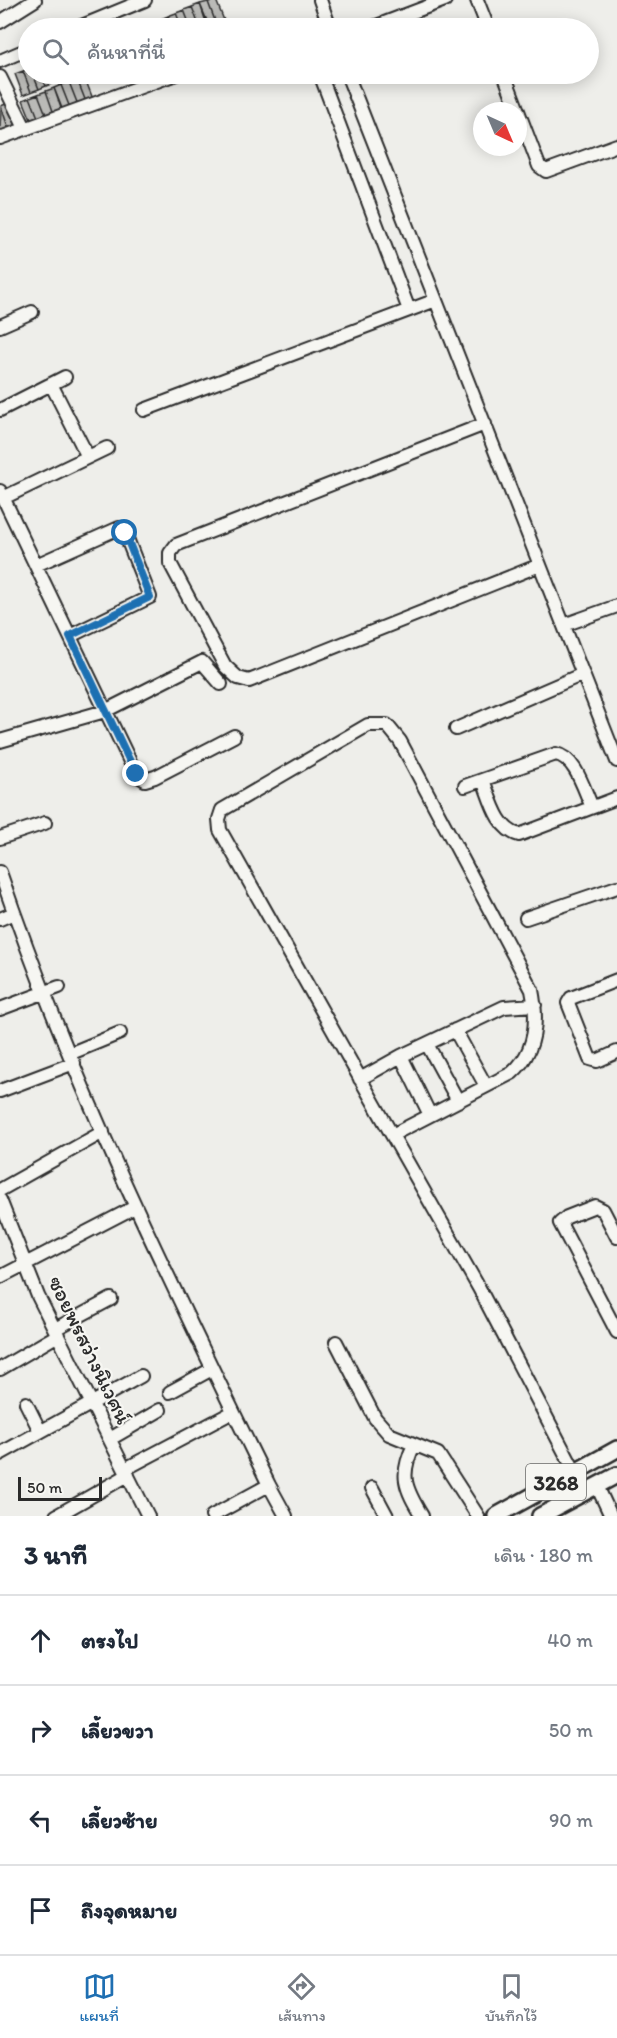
<!DOCTYPE html>
<html lang="th">
<meta charset="utf-8">
<style>
:root{--surface:#fff;--page:#f6f6f7;--text:#1f2937;--muted:#747a83;--line:#e0e1e3;--accent:#1f6fb2}
body{margin:0;font-family:Itim,"Playpen Sans Thai",sans-serif;background:var(--page);color:var(--text)}
.compass{position:absolute;left:473px;top:102px;width:54px;height:54px;border-radius:50%;background:var(--surface);box-shadow:0 3px 15px #0003;rotate:136deg}
.scale{position:absolute;left:18px;bottom:15px;width:84px;box-sizing:border-box;padding-left:6px;border:3px solid #2b2b2b;border-top:0;font-size:16px;line-height:21px;white-space:nowrap;color:#2b2b2b;-webkit-text-stroke:4px #f6f6f2;paint-order:stroke}
.stop{position:absolute;width:18px;height:18px;margin:-14px;border:4px solid #1f6fb2;border-radius:50%;background:#fff}
.stop.end{background:#1f6fb2;border-color:#fff;box-shadow:0 2px 6px #0008}
.list{margin:0;padding:0;list-style:none}
h2{display:flex;justify-content:space-between;align-items:center;height:78px;margin:0;padding:0 24px;font-size:26px}
h2 small{font-size:20px;font-weight:400;color:var(--muted)}
.list li{display:grid;grid-template-columns:39px 1fr auto;gap:18px;align-items:center;box-sizing:border-box;height:90px;padding:0 24px;border-top:2px solid var(--line)}
.list b{display:block;font-size:22px;white-space:nowrap}
.list em{font-size:20px;font-style:normal;color:var(--muted)}
.icon{flex:none;width:33px;height:33px;fill:none;stroke:currentColor;stroke-width:2;stroke-linecap:round;stroke-linejoin:round}
.map{position:relative;flex:none;width:617px;height:1516px;overflow:hidden}
.search{position:absolute;background:var(--surface);box-shadow:0 3px 15px #0003;left:18px;right:18px;top:18px;height:66px;display:flex;align-items:center;gap:15px;box-sizing:border-box;padding:0 21px;border-radius:33px;color:var(--muted);font-size:22px}
.sheet{height:438px;background:var(--surface)}
nav{display:flex;justify-content:space-around;align-items:center;box-sizing:border-box;height:84px;border-top:2px solid var(--line);background:var(--surface);font-size:16px;color:var(--muted)}
nav a{display:grid;justify-items:center;gap:3px}
nav .on{color:var(--accent)}
.map>svg:first-child{display:block}
.building{fill:#babab7;stroke:#2b2b2b;stroke-width:1.5}
.lines{fill:none;stroke-linecap:round;stroke-linejoin:round}
.minor-casing{stroke:#2b2b2b;stroke-width:16}
.major-casing{stroke:#2b2b2b;stroke-width:20}
.minor{stroke:#f6f6f2;stroke-width:12}
.major{stroke:#f6f6f2;stroke-width:15}
.route{stroke:#1f6fb2;stroke-width:8}
.labels{text-anchor:middle;dominant-baseline:central;stroke-width:4.5;stroke-linejoin:round;paint-order:stroke}
.shield{fill:#f6f6f2;stroke:#686867;stroke-width:1.5}
.shield-label{font-size:21px;font-weight:bold;fill:#2b2b2b}
.street-label{font-size:22px;fill:#2b2b2b;stroke:#f6f6f2}
</style>
<div class="map">
<svg width="617" height="1516" viewBox="0 0 617 1516">
<rect width="100%" height="100%" fill="#eeeeea"/>
<filter id="ink" filterUnits="userSpaceOnUse"><feTurbulence type="fractalNoise" baseFrequency=".0167" numOctaves="2"/><feDisplacementMap in="SourceGraphic" scale="12" xChannelSelector="R" yChannelSelector="G"/><feConvolveMatrix kernelMatrix="1 2 1 2 8 2 1 2 1" color-interpolation-filters="sRGB"/></filter>
<g filter="url(#ink)">
<path class="building" d="M216,0L225,23L217,26L208,2Z
M208,2L217,26L210,28L200,4Z
M200,4L208,28H200L192,7Z
M192,7L200,28H191L184,10Z
M184,10L191,28H182L176,13Z
M176,13L182,28H173L168,16Z
M168,16L173,28H164L161,19Z
M28,69V74H33L39,89L31,92L23,71Z
M23,71L31,92L23,95L15,74Z
M33,74H41L46,86L39,89Z
M41,74H50L54,83L46,86Z
M84,76L93,99L86,102L77,79Z
M77,79L86,102L78,105L69,82Z
M69,82L78,105L70,108L61,85Z
M61,85L70,108L63,111L54,88Z
M54,88L62,111L54,114L46,91Z
M46,91L54,114L47,117L38,94Z
M38,94L47,117L39,120L30,97Z
M30,97L39,120L32,122L23,100Z
M8,103L17,127L9,130L1,106Z
M1,106L9,130L1,133L0,129Z"/>
<g class="lines">
<g class="minor-casing">
<path id="minor" d="M320,0L330,28
M477,0L488,28
M0,22L35,0
M77,28L145,0
M300,28L310,25
M371,28L445,0
M0,61L28,49
M320,74L409,310
M347,74L617,761
M504,74L539,166L546,171L617,145
M0,77L25,128
M0,138L176,74
M0,326L32,312
M51,384L88,457
M0,410L65,377
M144,410L436,300
M485,424L176,545L170,553V563L225,666L238,678L249,681L540,565
M0,491L136,774L145,780L155,777L234,736
M3,498L107,448
M36,565L119,528L124,531L150,597L70,636
M564,625L617,606
M456,729L583,674
M0,741L105,711L202,662L221,684
M483,780C491,800 497,829 519,835L617,798
M465,786L556,754C576,758 584,790 592,807
M0,838L45,823
M0,872C72,1084 171,1284 269,1485L286,1516
M526,918L617,887
M0,919L14,913
M617,980L571,998L568,1003L590,1059L597,1061L617,1052
M0,1009L59,987
M455,1030L486,1086
M427,1044L458,1101
M69,1054L120,1033
M401,1056L430,1115
M360,1079L401,1056L504,1007L535,1005
M0,1091L74,1063
M392,1135L220,830L219,819L222,810L368,725H387L400,741L532,990C538,1020 536,1052 512,1073L392,1135L479,1288L575,1472
M0,1190L103,1132
M0,1200L38,1296L148,1516
M617,1237L603,1210L595,1206L567,1217L560,1223L617,1332
M0,1277L135,1207
M55,1329L111,1299
M336,1342L375,1418L389,1434L438,1454L478,1516
M0,1369L58,1335
M170,1392L212,1369
M26,1403L40,1431
M110,1439L160,1410
M414,1445C399,1475 405,1488 422,1516
M0,1454L141,1376
M125,1469L233,1412
M597,1486L611,1516
M372,1488L387,1516
M56,1516L128,1475
M212,1516L269,1485"/>
</g>
<g class="major-casing">
<path id="major" d="M496,1516L617,1449
M540,1516L617,1475"/>
</g>
<use href="#minor" class="minor"/>
<use href="#major" class="major"/>
</g>
</g>
<g class="lines" filter="url(#ink)">
<path class="route" d="M125,533L150,597L70,636L136,774"/>
</g>
<g class="labels">
<rect class="shield" x="526" y="1464" width="60" height="36" rx="4.5"/>
<g class="shield-label">
<text x="556" y="1482">3268</text>
</g>
<g class="street-label">
<text transform="translate(90 1350) rotate(64)">ซอยพรสว่างนิเวศน์</text>
</g>
</g>
</svg>
<svg class="compass" viewBox="-18 -18 36 36"><path d="M0-13l5 13h-10z" fill="#e53935"/><path d="M0 13l5-13h-10z" fill="#747a83"/></svg>
<div class="scale">50 m</div>
<div class="stop" style="left:125px;top:533px"></div>
<div class="stop end" style="left:136px;top:774px"></div>
<div class="search"><svg class="icon" aria-label="search" viewBox="0 0 24 24"><circle cx="10" cy="10" r="6"/><path d="M15 15l6 6"/></svg>ค้นหาที่นี่</div>
</div>
<section class="sheet">
<h2>3 นาที<small>เดิน · 180 m</small></h2>
<ul class="list">
<li><svg class="icon" aria-label="ahead" viewBox="0 0 24 24"><path d="M12 20V5M6 11l6-6 6 6"/></svg><div><b>ตรงไป</b></div><em>40 m</em></li>
<li><svg class="icon" aria-label="right" viewBox="0 0 24 24"><path d="M7 20v-9h11M14 6l5 5-5 5"/></svg><div><b>เลี้ยวขวา</b></div><em>50 m</em></li>
<li><svg class="icon" aria-label="left" viewBox="0 0 24 24"><path d="M17 20v-9H6M10 6l-5 5 5 5"/></svg><div><b>เลี้ยวซ้าย</b></div><em>90 m</em></li>
<li><svg class="icon" aria-label="arrive" viewBox="0 0 24 24"><path d="M6 21V4h12l-3 4 3 4H6"/></svg><div><b>ถึงจุดหมาย</b></div></li>
</ul>
</section>
<nav>
<a class="on"><svg class="icon" aria-label="map" viewBox="0 0 24 24"><path d="M3 6l6-2 6 2 6-2v14l-6 2-6-2-6 2zM9 4v14M15 6v14"/></svg>แผนที่</a>
<a><svg class="icon" aria-label="directions" viewBox="0 0 24 24"><path d="M12 3l9 9-9 9-9-9zM9 14v-3h6M13 9l2 2-2 2"/></svg>เส้นทาง</a>
<a><svg class="icon" aria-label="saved" viewBox="0 0 24 24"><path d="M7 4h10v16l-5-4-5 4z"/></svg>บันทึกไว้</a>
</nav>
